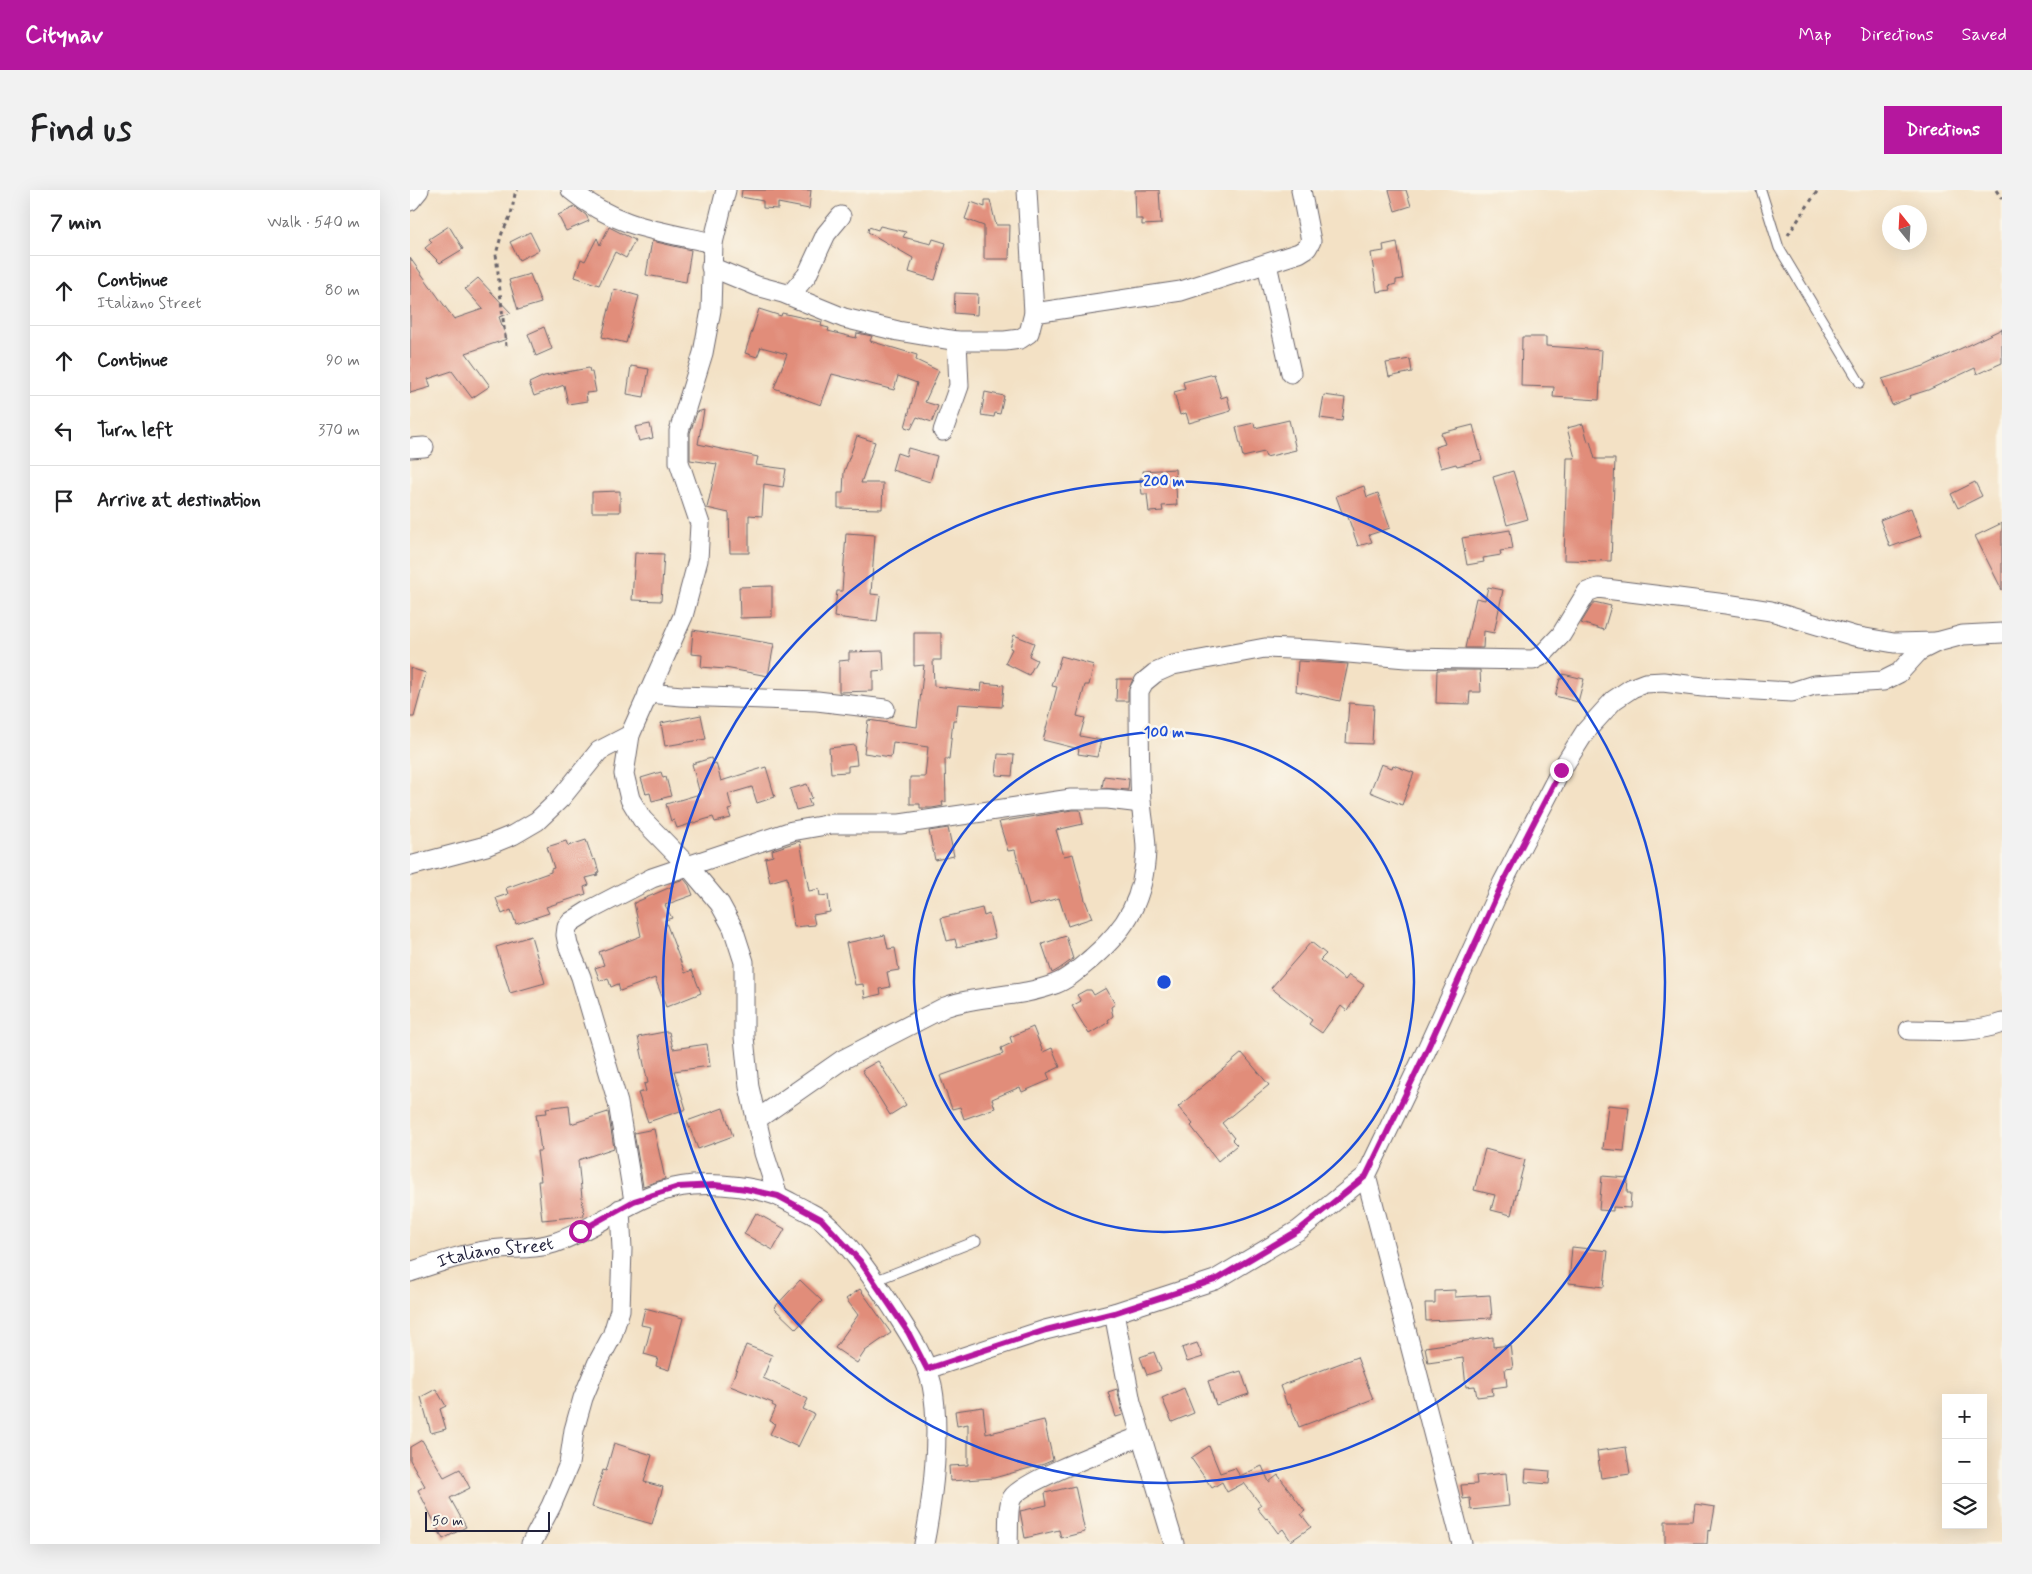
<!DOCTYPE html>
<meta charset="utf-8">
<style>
:root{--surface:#fff;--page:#f2f2f2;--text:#202124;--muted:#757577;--line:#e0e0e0;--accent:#b5179e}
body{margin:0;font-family:Mynerve,sans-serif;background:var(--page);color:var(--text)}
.controls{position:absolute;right:15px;bottom:15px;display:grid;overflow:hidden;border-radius:0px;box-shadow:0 5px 20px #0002}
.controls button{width:45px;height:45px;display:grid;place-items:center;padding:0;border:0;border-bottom:1px solid var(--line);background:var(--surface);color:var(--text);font:25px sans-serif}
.compass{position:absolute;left:1472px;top:15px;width:45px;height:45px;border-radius:50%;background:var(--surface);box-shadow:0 5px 20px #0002;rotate:342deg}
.scale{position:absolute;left:15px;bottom:12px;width:125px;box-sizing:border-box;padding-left:5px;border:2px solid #22223b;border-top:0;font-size:14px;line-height:18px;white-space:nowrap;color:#22223b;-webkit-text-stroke:4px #fbf7ec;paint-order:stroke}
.stop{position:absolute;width:15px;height:15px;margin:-11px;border:4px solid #b5179e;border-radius:50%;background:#fff}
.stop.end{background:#b5179e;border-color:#fff;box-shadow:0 1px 5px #0008}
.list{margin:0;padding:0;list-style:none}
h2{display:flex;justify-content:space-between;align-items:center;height:65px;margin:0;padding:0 20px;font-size:21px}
h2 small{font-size:16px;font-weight:400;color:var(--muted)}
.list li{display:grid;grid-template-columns:32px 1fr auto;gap:15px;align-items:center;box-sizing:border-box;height:70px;padding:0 20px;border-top:1px solid var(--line)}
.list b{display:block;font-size:19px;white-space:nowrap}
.list p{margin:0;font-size:16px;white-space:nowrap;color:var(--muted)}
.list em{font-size:16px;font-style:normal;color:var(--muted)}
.icon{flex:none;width:28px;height:28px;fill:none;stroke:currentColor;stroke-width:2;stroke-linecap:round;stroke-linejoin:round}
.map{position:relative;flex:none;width:1592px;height:1354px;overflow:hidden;border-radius:0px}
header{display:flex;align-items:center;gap:30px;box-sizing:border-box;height:70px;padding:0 25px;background:var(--accent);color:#fff}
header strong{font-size:24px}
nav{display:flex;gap:28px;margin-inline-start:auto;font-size:18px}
.intro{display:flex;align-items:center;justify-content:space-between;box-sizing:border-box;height:120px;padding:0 30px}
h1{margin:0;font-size:35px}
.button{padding:12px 22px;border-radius:0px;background:var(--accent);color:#fff;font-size:18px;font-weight:700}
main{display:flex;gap:30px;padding:0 30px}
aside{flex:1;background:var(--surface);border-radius:0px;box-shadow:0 5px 20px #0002}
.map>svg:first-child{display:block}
.building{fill:#e18d7a}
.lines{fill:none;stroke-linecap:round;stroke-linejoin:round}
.service-casing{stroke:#6b656b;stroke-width:11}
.minor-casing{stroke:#6b656b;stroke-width:21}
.path{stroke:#6b656b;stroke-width:3;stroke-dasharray:4 4;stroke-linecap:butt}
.service{stroke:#fff;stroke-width:9}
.minor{stroke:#fff;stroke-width:19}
.route{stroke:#b5179e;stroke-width:6}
.ring{fill:none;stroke:#1d4ed8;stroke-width:2.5}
.labels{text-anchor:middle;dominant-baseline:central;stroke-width:5;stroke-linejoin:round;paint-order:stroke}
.street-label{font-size:18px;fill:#22223b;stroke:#fbf7ec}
.centre{fill:#1d4ed8;stroke:#fbf7ec;stroke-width:2.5}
.ring-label{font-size:15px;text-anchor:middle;font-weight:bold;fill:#1d4ed8;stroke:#fbf7ec;stroke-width:5;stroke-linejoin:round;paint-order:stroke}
</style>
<header>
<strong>Citynav</strong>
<nav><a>Map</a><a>Directions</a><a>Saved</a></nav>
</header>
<div class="intro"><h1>Find us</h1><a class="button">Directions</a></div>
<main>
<aside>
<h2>7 min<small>Walk · 540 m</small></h2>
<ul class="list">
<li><svg class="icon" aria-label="ahead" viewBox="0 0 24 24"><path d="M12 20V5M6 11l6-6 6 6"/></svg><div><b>Continue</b><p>Italiano Street</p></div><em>80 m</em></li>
<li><svg class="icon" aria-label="ahead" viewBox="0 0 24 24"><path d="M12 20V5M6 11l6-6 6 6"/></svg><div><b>Continue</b></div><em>90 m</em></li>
<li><svg class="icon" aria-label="left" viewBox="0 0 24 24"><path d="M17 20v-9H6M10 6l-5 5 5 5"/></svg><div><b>Turn left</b></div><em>370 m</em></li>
<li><svg class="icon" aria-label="arrive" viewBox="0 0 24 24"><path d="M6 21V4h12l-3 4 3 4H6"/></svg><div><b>Arrive at destination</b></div></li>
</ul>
</aside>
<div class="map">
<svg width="1592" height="1354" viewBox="0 0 1592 1354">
<rect width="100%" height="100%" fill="#fbf7ec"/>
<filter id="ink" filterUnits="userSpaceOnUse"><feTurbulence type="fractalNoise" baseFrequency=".02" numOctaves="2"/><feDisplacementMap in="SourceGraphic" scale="10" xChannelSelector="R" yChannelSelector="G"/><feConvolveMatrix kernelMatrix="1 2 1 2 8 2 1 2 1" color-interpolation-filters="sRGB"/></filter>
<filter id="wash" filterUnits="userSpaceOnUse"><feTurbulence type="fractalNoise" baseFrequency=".0096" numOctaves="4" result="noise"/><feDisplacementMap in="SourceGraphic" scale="20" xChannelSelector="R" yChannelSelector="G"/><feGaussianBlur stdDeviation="1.12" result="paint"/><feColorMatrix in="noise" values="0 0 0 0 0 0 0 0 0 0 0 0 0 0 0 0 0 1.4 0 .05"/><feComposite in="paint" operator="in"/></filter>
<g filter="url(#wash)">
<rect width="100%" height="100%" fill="#f3e1c5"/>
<g id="blocks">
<path class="building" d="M332,0H401L399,19L368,13V19L353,18V11L331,7Z
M725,0H749L751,34L732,35V29H726Z
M979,0H996L1001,16L985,21Z
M575,10H580L586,35H600L599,69H574V36L555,29L561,12L575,17Z
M165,17L176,25L179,31L156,41L148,25Z
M39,36L53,59L30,73L15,58L22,52L19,49Z
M470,36L496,42L493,47L521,54L523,49L536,53L525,90L499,82L503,68L458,42L459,37L468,40Z
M199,37L225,50L216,68L205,62L189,95L165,87L171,69L175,71L187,48L190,55Z
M120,42L129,60L109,70L100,52Z
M242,51L281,60L276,92L236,85Z
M987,52L993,89L986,90V94L979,96L980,100L967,102L961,63L974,61L973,55Z
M0,68L44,129L73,119L55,99L68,88L101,123L89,127L97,149L56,163L80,196L62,208L42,181L18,189L21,197L0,203Z
M120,84L131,113L108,120L99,90Z
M204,99L229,106L216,153L192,147Z
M545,103L568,104L567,125L544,123Z
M349,119L371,126L372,123L412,132L411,136L419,138L418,141L446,148L447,143L462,146L460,151L507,165L506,170L529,181L515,212L528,216L522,232L507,227L501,239L495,237L507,193L488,186L484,200L422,184L411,215L364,198L377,164L351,157L347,167L335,163Z
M134,137L142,159L126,166L118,144Z
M1592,139V173L1567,184L1565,178L1518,200L1499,206L1500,208L1482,215L1472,189L1514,176Z
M1112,147H1136V156L1192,160L1189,210L1143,207L1144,197L1111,196Z
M1000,169L1002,182L979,187L976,173Z
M221,176L239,179L234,207L217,204Z
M179,178L180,182H182L186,202L176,203L177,211L158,214L154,195L124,206L119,193L134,186Z
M804,184L811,208L817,206L821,221L779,233L776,223L770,225L764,202L775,199L773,192Z
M575,202L594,206L590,224L585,223L584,227L571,225Z
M914,205L935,208L932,231L910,228Z
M294,220L288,254L348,267L346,275L376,279L373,297L354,294L352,326L339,325V363H320L319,323L297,318L307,274L280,270V243L287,222Z
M879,230L886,260L856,267L854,262L833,267L826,237L844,233L845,238Z
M240,234L243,248L229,251L225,237Z
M1173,234L1178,252L1180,251L1185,269H1205L1201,371L1154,370L1157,268H1165L1157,238Z
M1063,235L1072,270L1047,276L1046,274L1031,278L1025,257L1035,254L1031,243Z
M447,246L465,252L451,293H473L472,319L428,318V303H433L434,282Z
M498,258L527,266L520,292L482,280L487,263L496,266Z
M765,279L767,315L752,316L753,321L739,322L737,304H732L730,288H734L733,281Z
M1103,281L1118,329L1097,335L1083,287Z
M1565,292L1572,306L1548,318L1541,304Z
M954,296L957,307L968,303L980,338L959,345L962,352L948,356L937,324L933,325L926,306Z
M210,301V322H182V302Z
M1501,318L1511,346L1480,357L1470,330Z
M1592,333V400L1565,346Z
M1100,340L1103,359L1090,361L1091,365L1073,368L1074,372L1057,375L1052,348Z
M436,343L465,345L461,404L470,405L467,432L424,427L427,401H432Z
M225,363L254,364L251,411L222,410Z
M362,396V427L330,428L329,397Z
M1078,397L1093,400L1084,443L1074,441L1073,458H1055L1066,408L1075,410Z
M1184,412L1201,416L1194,440L1171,433Z
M283,440L364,454L358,486L315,478V479L291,477L292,465L281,464Z
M504,443H531V470H523L524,496L571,501L572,493L594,495L592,517L548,514L546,530H543L539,569H535L536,612H532L533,616L522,618H510V614H500V587H515L518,557L483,552L481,567L454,563L458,530L507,537L514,475L504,476Z
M604,445L624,453L619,466L627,470L619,485L595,473L602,459L600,458Z
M473,461L474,480L463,481V501L429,502V471L439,470V462Z
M651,466L684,475L679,495H675L667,526L675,528L670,546L691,550L687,567L668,564L669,559L633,550L647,497L642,496Z
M888,471L938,474L930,511L886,501Z
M0,478L16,483L4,527H0Z
M1027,480H1070L1071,502H1060L1059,514L1026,513Z
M1153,484L1174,489L1168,512L1145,506L1150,489H1152Z
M707,489H723L718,501V511H706Z
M939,513L964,515L962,554L936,553Z
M291,525L296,549L255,556L251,533Z
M445,555L447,575L438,576V582L421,583L419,558Z
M588,564L604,565L602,586L586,585Z
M301,568L303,574L306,573L311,591L356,577L365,607L347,613L342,597L318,604L322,619L318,620L321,628L305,632L303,627L267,638L264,630L261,631L256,614L290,604L282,574Z
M971,574L982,578L983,575L1004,583L992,615L960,602Z
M251,582L253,588L256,587L261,606L242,611L240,603L236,604L231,588Z
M694,586L719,589L718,600L692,598Z
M397,594L402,608L398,609L401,616L386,620L380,599Z
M662,620H670L673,634L646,640L654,666L663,664L675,710L682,728L658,736L649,708L619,716L605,660L598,661L589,632Z
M538,638L544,666L525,670L519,641Z
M176,650L183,670L185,669L189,682L187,683L188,685L176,688L179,695L174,697L176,704L136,717L139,723L106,734L101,720L92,724L86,708L98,704L96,698L141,682V679L144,678L137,657L156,651L158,656Z
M390,651L399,701L409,699L410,706L418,705L420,722L403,725L405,735L384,737L377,687L360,692L355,668L363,666L362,660Z
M274,689L279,695L283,705L255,715L262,728L255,730L275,783L282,780L291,803L256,817L245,788L210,801L208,794L201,797L198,788L190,791L185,778L194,775L189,762L231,746L224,713L263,696L262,693Z
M572,718L574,726L579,724L585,748L547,757L545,749L537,751L531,728Z
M475,745L478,759L485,758L489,780L477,782L480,797L470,799L471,804L455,808L453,794L445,795L436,753Z
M121,746L135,793L100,803L86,757Z
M656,746L663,769L649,779L642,783L632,754Z
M901,752L916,764L910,770L935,790L939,785L954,795L937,821L931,816L912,843L899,834L902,830L861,798Z
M696,798L705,814L701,817L703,826L698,830L699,832L679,844L662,816L671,811L667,805L676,800H681L684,805Z
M623,837L633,862L642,858L650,877L637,883L640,890L612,902L610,897L582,909L585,918L554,929L550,917L542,919L530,886L593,864L591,858L602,853L600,847Z
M254,842H259L263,859L297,854L300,876L264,881L276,919L238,932L228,903L236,901L234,894L238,893L228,847Z
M832,863L859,895L812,933L824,948L822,950L827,955L808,971L781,936L783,934L768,917Z
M468,871L496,915L480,925L452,880Z
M159,915L161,934L198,922L204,958L168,970L174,1026L132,1030L128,991H131L127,961H131L126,924L137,923L136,918Z
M1198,915L1219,917L1214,961L1193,959Z
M313,918L323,946L288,959L277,931Z
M244,939L255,989L233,996L224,943Z
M1075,959L1115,970L1101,1025L1081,1020L1085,1005L1064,1000Z
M1192,986L1218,988L1217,1003H1221L1220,1018L1203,1017V1021L1189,1020Z
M346,1023L375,1039L363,1060L334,1044Z
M1162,1057L1198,1061L1194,1097L1159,1093Z
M390,1090L412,1111L386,1139L364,1118Z
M450,1099L481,1143L455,1161L447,1173L425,1158L448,1125L436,1109Z
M1045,1100V1107L1080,1105L1082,1128L1016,1131L1015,1113H1025V1101Z
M235,1118L273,1128L259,1180L246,1176L248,1168L234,1164L241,1137L231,1135Z
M1083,1147V1157L1100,1155L1103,1178L1095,1179L1097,1196L1082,1198L1083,1205L1067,1207L1065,1196L1056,1197L1053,1168L1018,1173L1015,1157Z
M787,1153L793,1167L777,1172L772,1158Z
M336,1155L362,1165L353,1188L398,1209L393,1219L404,1224L388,1257L360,1244L365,1234L360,1231L366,1217L362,1215L363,1213L320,1196Z
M744,1162L751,1180L737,1185L730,1167Z
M947,1167L963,1209L889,1237L880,1214L877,1215L870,1196Z
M831,1181L839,1204L806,1215L798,1191Z
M774,1198L784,1223L762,1232L752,1208Z
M26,1199L36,1216L30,1219L36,1239L21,1243L11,1207Z
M707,1199L713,1225L706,1227L698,1202Z
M573,1217L576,1244L634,1230L643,1270L634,1274L584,1288L540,1291L539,1276L558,1275V1234L547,1236L545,1221Z
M12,1250L34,1287L50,1279L60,1298L40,1308L56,1337L33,1349L8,1300L15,1296L0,1270V1257Z
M204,1253L242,1265L234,1292L253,1297L242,1334L182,1317L193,1280L196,1281Z
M799,1256L810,1283L825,1278L830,1286L852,1276L859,1292L868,1285L895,1321L891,1324L901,1337L881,1351L873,1339L868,1343L857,1328L856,1329L847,1318L851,1315L834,1293L817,1302L812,1292L802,1298L781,1268Z
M1216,1257L1220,1284L1191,1288L1187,1261Z
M1116,1279L1140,1281L1139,1294L1115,1292Z
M1096,1283L1099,1316L1061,1320L1060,1308L1053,1309L1051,1295L1067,1294L1066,1286Z
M665,1296L675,1342L651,1348L649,1340L615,1348L610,1321L637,1315L635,1303Z
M1285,1314L1305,1317L1301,1341L1298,1340L1297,1354H1255V1331H1283Z"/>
</g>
</g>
<g filter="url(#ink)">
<use href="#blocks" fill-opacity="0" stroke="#6b656b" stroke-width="1"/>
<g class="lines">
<g class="service-casing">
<path id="service" d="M1351,0L1369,58L1450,193
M464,1091L566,1051"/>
</g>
<g class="minor-casing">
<g id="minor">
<path d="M161,0C205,37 249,41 303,53"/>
<path d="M316,0L303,53L301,120L293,163L269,241V272L290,334L288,370L273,426L220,545L214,584L220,609L232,629L278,676L310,714L323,738L334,772V847L339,897L354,963L368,1006"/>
<path d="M0,11L9,0"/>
<path d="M857,74L881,183"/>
<path d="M301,77L347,96L373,103L434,128L488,141L547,151H595L610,149L619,143L624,123L617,0"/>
<path d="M380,105L397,85L416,44L431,26"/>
<path d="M624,123L771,101L889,63L897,58L901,51L891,0"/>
<path d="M533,241L549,196L547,151"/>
<path d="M0,258L14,257"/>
<path d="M238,503L272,506L407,511L475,519"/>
<path d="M0,676L76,656L103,645L127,631L151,608L189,561L220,545"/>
<path d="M1499,840C1530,840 1562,844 1592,833"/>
<path d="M346,930L432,870L535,817C570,804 610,808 645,794C659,789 671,777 682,768C718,737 734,708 736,660C736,644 732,627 731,611C729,575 729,538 729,501L734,492L745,483L763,475L855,458L904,460L996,468L1123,470L1131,466L1151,445L1177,402L1188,398L1316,414L1361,421L1444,446L1484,453L1527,452"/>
<path d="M956,986L1052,1354"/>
<path d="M224,1011L208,913L171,787L158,755L156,745L157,737L161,732L180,720L242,688L382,641L422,634H490L661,609H698L731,613"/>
<path id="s1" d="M0,1082C27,1073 53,1064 81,1060C102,1057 124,1060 144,1053C194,1036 229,999 283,995C308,993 348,997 370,1007C378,1011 387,1016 395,1020C400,1023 407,1026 412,1030C440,1054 462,1087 482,1117C497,1141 515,1166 522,1195C531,1241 523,1308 514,1354"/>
<path d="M704,1123L721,1212L764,1354"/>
<path d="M517,1179L635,1140L704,1123L805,1090L889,1040L956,986L1016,861L1093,692L1151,580L1175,542L1204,510L1222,498L1235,493L1253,492L1293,497L1382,502L1404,495L1473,491L1489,483L1509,461L1527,452L1553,445L1592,443"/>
<path d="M121,1354L141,1316L159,1274L164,1240L173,1208L187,1174L202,1146L210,1120L212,1059L210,1019"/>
<path d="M598,1354C599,1342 597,1317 602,1308C612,1291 709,1255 731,1246"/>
</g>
</g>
<path class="path" d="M1586,0L1592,9
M1378,45L1408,0
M96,156L86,64L92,43L101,25L105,4L108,0"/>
<use href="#service" class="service"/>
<use href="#minor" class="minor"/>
</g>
</g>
<g class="lines" filter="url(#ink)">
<path class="route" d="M170,1041L224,1011L268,997L305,995L336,999L368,1006L411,1029L450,1071L498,1142L517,1179L636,1140L704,1123L805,1090L889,1040L956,986L1016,862L1093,692L1151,580"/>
</g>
<g class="ring">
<circle cx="754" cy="792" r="250"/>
<circle cx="754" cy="792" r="501"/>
</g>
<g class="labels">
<g class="street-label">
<text stroke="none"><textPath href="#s1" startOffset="88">Italiano Street</textPath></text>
</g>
</g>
<circle cx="754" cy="792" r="8" class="centre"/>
<g class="ring-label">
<text x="754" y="296">200 m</text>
<text x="754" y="547">100 m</text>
</g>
</svg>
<div class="controls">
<button>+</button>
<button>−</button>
<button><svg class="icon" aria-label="layers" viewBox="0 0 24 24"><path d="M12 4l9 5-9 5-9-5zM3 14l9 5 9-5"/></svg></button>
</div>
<svg class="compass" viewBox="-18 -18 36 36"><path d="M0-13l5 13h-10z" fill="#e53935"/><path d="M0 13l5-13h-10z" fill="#757577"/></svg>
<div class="scale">50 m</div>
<div class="stop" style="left:170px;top:1041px"></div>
<div class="stop end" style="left:1151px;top:580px"></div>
</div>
</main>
